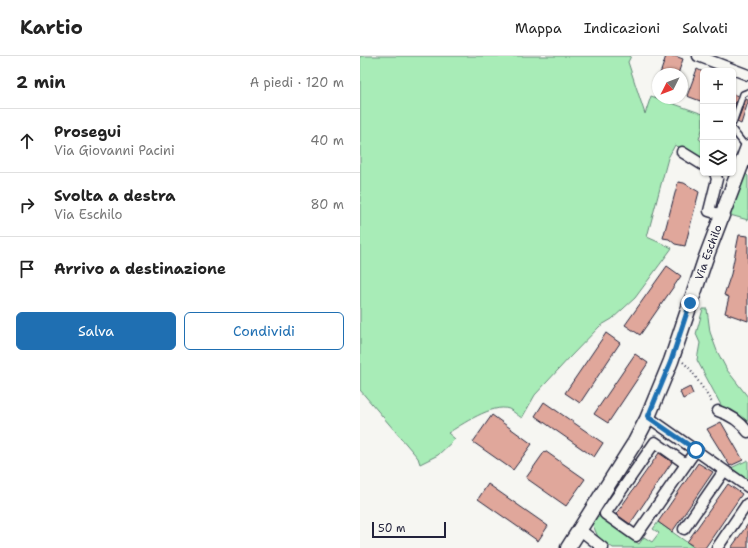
<!DOCTYPE html>
<html lang="it">
<meta charset="utf-8">
<style>
:root{--surface:#fff;--page:#f6f6f6;--text:#222;--muted:#767676;--line:#e0e0e0;--accent:#1f6fb2}
body{margin:0;font-family:"Shantell Sans",sans-serif;background:var(--page);color:var(--text)}
.controls{position:absolute;right:12px;top:12px;display:grid;overflow:hidden;border-radius:6px;box-shadow:0 1px 3px #0004}
.controls button{width:36px;height:36px;display:grid;place-items:center;padding:0;border:0;border-bottom:1px solid var(--line);background:var(--surface);color:var(--text);font:20px sans-serif}
.compass{position:absolute;left:292px;top:12px;width:36px;height:36px;border-radius:50%;background:var(--surface);box-shadow:0 1px 3px #0004;rotate:228deg}
.scale{position:absolute;left:12px;bottom:10px;width:74px;box-sizing:border-box;padding-left:4px;border:2px solid #22223b;border-top:0;font-size:11px;line-height:14px;white-space:nowrap;color:#22223b;-webkit-text-stroke:3px #f6f6f2;paint-order:stroke}
.stop{position:absolute;width:12px;height:12px;margin:-9px;border:3px solid #1f6fb2;border-radius:50%;background:#fff}
.stop.end{background:#1f6fb2;border-color:#fff;box-shadow:0 1px 4px #0008}
.list{margin:0;padding:0;list-style:none}
h2{display:flex;justify-content:space-between;align-items:center;height:52px;margin:0;padding:0 16px;font-size:17px}
h2 small{font-size:13px;font-weight:400;color:var(--muted)}
.list li{display:grid;grid-template-columns:26px 1fr auto;gap:12px;align-items:center;box-sizing:border-box;height:64px;padding:0 16px;border-top:1px solid var(--line)}
.list b{display:block;font-size:15px;white-space:nowrap}
.list p{margin:0;font-size:13px;white-space:nowrap;color:var(--muted)}
.list em{font-size:13px;font-style:normal;color:var(--muted)}
.actions{display:flex;gap:8px;padding:12px 16px}
.actions a{flex:1;padding:9px 0;border:1px solid var(--accent);border-radius:6px;text-align:center;font-size:14px;color:var(--accent)}
.actions .main{background:var(--accent);color:#fff}
.icon{flex:none;width:22px;height:22px;fill:none;stroke:currentColor;stroke-width:2;stroke-linecap:round;stroke-linejoin:round}
.map{position:relative;flex:none;width:388px;height:492px;overflow:hidden}
header{display:flex;align-items:center;gap:24px;box-sizing:border-box;height:56px;padding:0 20px;background:var(--surface);border-bottom:1px solid var(--line)}
header strong{font-size:19px}
nav{display:flex;gap:22px;margin-inline-start:auto;font-size:14px}
main{display:flex}
aside{flex:1;background:var(--surface)}
.map>svg:first-child{display:block}
.green{fill:#a8ecb7;stroke:#658779}
.building{fill:#e0a79b;stroke:#22223b}
.lines{fill:none;stroke-linecap:round;stroke-linejoin:round}
.lane-casing{stroke:#22223b;stroke-width:8}
.street-casing{stroke:#22223b;stroke-width:13}
.secondary-casing{stroke:#22223b;stroke-width:17}
.path{stroke:#22223b;stroke-width:2;stroke-dasharray:1 3;stroke-linecap:butt}
.lane{stroke:#f6f6f2;stroke-width:5}
.street{stroke:#f6f6f2;stroke-width:10}
.secondary{stroke:#f6f6f2;stroke-width:14}
.route{stroke:#1f6fb2;stroke-width:5}
.labels{text-anchor:middle;dominant-baseline:central;stroke-width:3.5;stroke-linejoin:round;paint-order:stroke}
.street-label{font-size:11px;fill:#22223b;stroke:#f6f6f2}
</style>
<header>
<strong>Kartio</strong>
<nav><a>Mappa</a><a>Indicazioni</a><a>Salvati</a></nav>
</header>
<main>
<aside>
<h2>2 min<small>A piedi · 120 m</small></h2>
<ul class="list">
<li><svg class="icon" aria-label="ahead" viewBox="0 0 24 24"><path d="M12 20V5M6 11l6-6 6 6"/></svg><div><b>Prosegui</b><p>Via Giovanni Pacini</p></div><em>40 m</em></li>
<li><svg class="icon" aria-label="right" viewBox="0 0 24 24"><path d="M7 20v-9h11M14 6l5 5-5 5"/></svg><div><b>Svolta a destra</b><p>Via Eschilo</p></div><em>80 m</em></li>
<li><svg class="icon" aria-label="arrive" viewBox="0 0 24 24"><path d="M6 21V4h12l-3 4 3 4H6"/></svg><div><b>Arrivo a destinazione</b></div></li>
</ul>
<div class="actions"><a class="main">Salva</a><a>Condividi</a></div>
</aside>
<div class="map">
<svg width="388" height="492" viewBox="0 0 388 492">
<rect width="100%" height="100%" fill="#f6f6f2"/>
<filter id="ink" filterUnits="userSpaceOnUse"><feTurbulence type="fractalNoise" baseFrequency=".025" numOctaves="2"/><feDisplacementMap in="SourceGraphic" scale="8" xChannelSelector="R" yChannelSelector="G"/><feConvolveMatrix kernelMatrix="1 2 1 2 8 2 1 2 1" color-interpolation-filters="sRGB"/></filter>
<g filter="url(#ink)">
<path class="green" d="M0,0H271L268,6L285,58L291,40L343,58V71L339,83L343,86V105L315,89L308,102L287,181L312,192L275,242L252,263L240,270L210,301L175,339L162,362C157,359 153,355 149,353C133,347 101,369 88,377L95,383L78,399L60,408L58,402L0,334Z
M385,117L388,120V164L370,159Z
M343,253H347L350,276L357,295L367,314L388,341V366L378,358L362,351L337,304L340,287L336,278Z
M388,404V424L371,412Z
M237,459L279,488L284,481L292,486L299,477L293,473L298,466L335,492H253L238,481L232,467Z"/>
<path class="building" d="M306,0H315L323,3L318,18H300Z
M337,13L343,16V46L327,40Z
M373,38L378,40L373,55Z
M386,43L388,44V46L381,68L377,66Z
M318,126L324,127L339,136L325,190L315,188L309,183L303,182Z
M379,179L388,180V265L365,257L369,241L364,239L371,218Z
M307,210L321,220L280,279L265,269Z
M246,277L260,287L220,347L205,337Z
M275,298L288,307L248,367L234,358Z
M330,331L333,338L323,343L320,336Z
M184,346L243,387L234,401L175,360Z
M132,359L172,388L153,414L113,386Z
M361,366L383,404L370,410L347,373Z
M185,395L225,423L206,450L166,422Z
M299,397L312,406L270,468L256,458Z
M338,407L353,416L312,476L298,466Z
M128,428L188,470L178,485L118,443Z
M368,428L382,438L345,492H336L327,486Z
M388,468V492H371Z"/>
<g class="lines">
<g class="lane-casing">
<path id="lane" d="M373,67L383,38L388,36
M373,74L387,92"/>
</g>
<g class="street-casing">
<path id="street" d="M338,0L388,19
M322,96L343,109
M355,117L357,123L349,155L362,159
M358,355C371,359 380,365 388,376
M288,361L388,431
M326,408L295,386L245,458L276,480L336,394
M219,473L243,492
M324,473L364,415
M357,492L387,448L388,449"/>
</g>
<g class="secondary-casing">
<g id="secondary">
<path id="s1" d="M208,492L275,386L287,363L311,305L345,204L388,91"/>
</g>
</g>
<path class="path" d="M323,306L331,314L353,348"/>
<use href="#lane" class="lane"/>
<use href="#street" class="street"/>
<use href="#secondary" class="secondary"/>
</g>
</g>
<g class="lines" filter="url(#ink)">
<path class="route" d="M330,247L311,305L288,361L336,394"/>
</g>
<g class="labels">
<g class="street-label">
<text stroke="none"><textPath href="#s1" startOffset="329">Via Eschilo</textPath></text>
</g>
</g>
</svg>
<div class="controls">
<button>+</button>
<button>−</button>
<button><svg class="icon" aria-label="layers" viewBox="0 0 24 24"><path d="M12 4l9 5-9 5-9-5zM3 14l9 5 9-5"/></svg></button>
</div>
<svg class="compass" viewBox="-18 -18 36 36"><path d="M0-13l5 13h-10z" fill="#e53935"/><path d="M0 13l5-13h-10z" fill="#767676"/></svg>
<div class="scale">50 m</div>
<div class="stop" style="left:336px;top:394px"></div>
<div class="stop end" style="left:330px;top:247px"></div>
</div>
</main>
